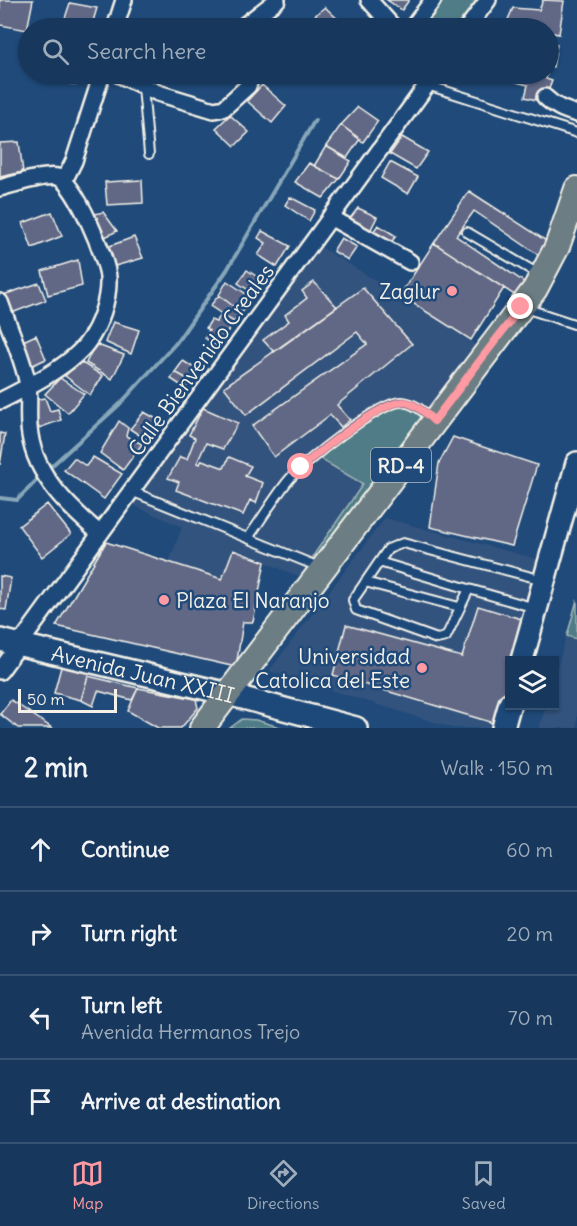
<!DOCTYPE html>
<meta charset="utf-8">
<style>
:root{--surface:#17385c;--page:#203f62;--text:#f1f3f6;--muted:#9eacbb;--line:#365272;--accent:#ff9aa2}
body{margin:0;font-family:Delius,sans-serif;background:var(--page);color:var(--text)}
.controls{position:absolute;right:18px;bottom:18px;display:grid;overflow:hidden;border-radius:0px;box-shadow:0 2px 4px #0004}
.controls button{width:54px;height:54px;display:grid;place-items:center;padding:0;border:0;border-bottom:2px solid var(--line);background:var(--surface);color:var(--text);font:30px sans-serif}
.scale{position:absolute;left:18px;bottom:15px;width:99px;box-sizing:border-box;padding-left:6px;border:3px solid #f4f1e8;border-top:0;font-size:16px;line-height:21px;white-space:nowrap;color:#f4f1e8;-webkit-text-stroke:4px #1f4a7a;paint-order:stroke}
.stop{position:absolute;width:18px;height:18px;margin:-14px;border:4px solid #ff9aa2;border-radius:50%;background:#fff}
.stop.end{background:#ff9aa2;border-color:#fff;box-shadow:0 2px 6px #0008}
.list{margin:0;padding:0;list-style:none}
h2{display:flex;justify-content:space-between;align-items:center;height:78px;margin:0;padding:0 24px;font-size:26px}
h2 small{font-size:20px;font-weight:400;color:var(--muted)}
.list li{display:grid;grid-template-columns:39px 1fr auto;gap:18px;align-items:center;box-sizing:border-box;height:84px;padding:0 24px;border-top:2px solid var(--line)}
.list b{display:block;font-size:22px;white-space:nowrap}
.list p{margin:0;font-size:20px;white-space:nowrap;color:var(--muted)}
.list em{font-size:20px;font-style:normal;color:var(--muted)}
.icon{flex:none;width:33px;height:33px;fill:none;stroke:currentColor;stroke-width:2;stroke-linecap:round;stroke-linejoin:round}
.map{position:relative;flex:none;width:577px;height:728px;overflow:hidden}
.search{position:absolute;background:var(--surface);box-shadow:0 2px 4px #0004;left:18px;right:18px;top:18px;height:66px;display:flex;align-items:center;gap:15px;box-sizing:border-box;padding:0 21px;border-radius:33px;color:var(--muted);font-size:22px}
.sheet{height:414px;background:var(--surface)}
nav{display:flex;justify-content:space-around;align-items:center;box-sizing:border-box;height:84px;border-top:2px solid var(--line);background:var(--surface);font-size:16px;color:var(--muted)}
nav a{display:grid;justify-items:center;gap:3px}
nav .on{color:var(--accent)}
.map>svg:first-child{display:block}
.built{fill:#33537e}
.green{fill:#4f7c86;stroke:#a2b6b7;stroke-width:1.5}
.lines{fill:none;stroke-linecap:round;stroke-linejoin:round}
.stream{stroke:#87a7b9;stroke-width:4}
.building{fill:#616886;stroke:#f4f1e8;stroke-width:1.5}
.lane-casing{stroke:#f4f1e8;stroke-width:12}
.street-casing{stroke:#f4f1e8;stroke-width:20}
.secondary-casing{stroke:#f4f1e8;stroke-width:26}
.primary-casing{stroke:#f4f1e8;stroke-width:28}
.lane{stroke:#1f4a7a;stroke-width:8}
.street{stroke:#1f4a7a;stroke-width:15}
.secondary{stroke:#1f4a7a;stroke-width:21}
.primary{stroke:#6c7e84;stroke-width:24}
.route{stroke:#ff9aa2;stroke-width:8}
.poi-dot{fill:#ff9aa2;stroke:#1f4a7a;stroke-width:2}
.labels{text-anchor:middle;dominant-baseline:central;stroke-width:5;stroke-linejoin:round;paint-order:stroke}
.shield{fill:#1f4a7a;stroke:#b4bfc7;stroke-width:1.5}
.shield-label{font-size:20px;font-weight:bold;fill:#f4f1e8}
.poi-label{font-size:21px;fill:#f4f1e8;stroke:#1f4a7a;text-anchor:end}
.street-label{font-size:21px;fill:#f4f1e8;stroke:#1f4a7a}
</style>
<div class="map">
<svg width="577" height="728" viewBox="0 0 577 728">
<rect width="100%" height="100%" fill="#1f4a7a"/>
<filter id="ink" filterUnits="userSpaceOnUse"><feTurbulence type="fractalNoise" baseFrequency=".0167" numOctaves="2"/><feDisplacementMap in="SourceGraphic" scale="12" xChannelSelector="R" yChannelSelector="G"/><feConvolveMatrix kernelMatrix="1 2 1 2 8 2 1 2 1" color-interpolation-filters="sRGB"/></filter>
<g filter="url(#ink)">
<path class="built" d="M312,242L400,295L487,352L313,582L234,550L222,579L169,562L182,527L124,501Z
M385,518L544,561L516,660H510L509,685L497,728H453L269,671Z
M577,598V728H539L546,706H554L555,675Z"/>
<path class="green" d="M433,0H488L467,28H412Z
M404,402L425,413L315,565L308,563L363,484L315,456L363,421Z
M577,600V639L567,636Z
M242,719L256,720L283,728H230Z"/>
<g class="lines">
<path class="stream" d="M47,470L120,404L176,343L227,270L315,120
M0,498L17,500L42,475"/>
</g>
<path class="building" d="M0,0H33L27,30L0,25Z
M387,0H409L402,10Z
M543,0L564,1L559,34L548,32V28H535L507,22L513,8L539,10Z
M70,3L97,8L91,28H72L62,27Z
M325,7L347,28H311L306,23Z
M548,43L557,44L553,67L548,65Z
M43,74H80L76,85L42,77Z
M391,74H413L404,85Z
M518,74H547L546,79L552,81L547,94L539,92L536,100L525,97L528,85L516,82Z
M262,85L286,106L272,123L247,101Z
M358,107L378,121L363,142L341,125Z
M230,115L249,132L235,146L216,128Z
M341,125L360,139L347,158L326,146Z
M402,137L428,152L416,169L390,154Z
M19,142L23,172L0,177V143Z
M326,146L351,161L339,179L314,166Z
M390,162L418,177L408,194L381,178Z
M309,163L339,179L323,198L295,182Z
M142,180L143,203L107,205L105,182Z
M469,191L548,242L540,256L474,211L456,236L524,282L516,296L434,243Z
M290,197L315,210L309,221L285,205Z
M358,208L377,217L369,233L348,221Z
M52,212L62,236L32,248L23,223Z
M103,212L117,231L103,238L91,215Z
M378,225L396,236L388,246L371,235Z
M262,231L290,246L277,267L258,255L266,243L258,238Z
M134,237L143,258L115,266L107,247Z
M341,238L357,247L348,260L333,251Z
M434,243L504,288L471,340L400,295Z
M78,260L82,286L48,295L42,271Z
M247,270L262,280L253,293L238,283Z
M227,281L252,298L242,313L219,295Z
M314,282L337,307L274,352L263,340L289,321L285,315L307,298L302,291Z
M39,283L46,300L9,314L3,295Z
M363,288L412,344L337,405L350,420L341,427L330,415L274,457L252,426L367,344L357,332L246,415L224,387Z
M219,295L242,313L234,322L210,306Z
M222,314L234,322L217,347L205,338L209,330L206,328L211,320L216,322Z
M113,322L139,330L131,354L105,342Z
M36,335L46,359L31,366L21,342Z
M95,344L124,355L112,379L86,363Z
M79,361L103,376L90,395L65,376Z
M183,361L198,370L191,381L175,372Z
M175,372L191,381L185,388L171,379Z
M60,378L84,394L68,413L45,394Z
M45,398L50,411L58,409L61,420L36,429L32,400Z
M203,408L238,423L223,449L206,443L197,463L200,464L202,460L224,468L229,457L251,466L245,476L263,483L256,503L250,500L243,515L176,490L179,482L168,478L180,457L187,459L195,438L189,435Z
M144,412L162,422L147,440L130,429Z
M119,421L128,428L126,436L142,444L123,470L100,453Z
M0,433L5,434L0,465Z
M453,437L537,465L512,546L430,527L439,463Z
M93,457L122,474L104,499L64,470L74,458L86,466Z
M47,504L71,534L42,557L19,526Z
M106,542L222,579L233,550L265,562L253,622H243L236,667L56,626Z
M0,576L11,578L6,610L0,609Z
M478,606L528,621L516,660H510V681L497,724L333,675L346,625L462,657Z
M61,667L89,673L81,700L54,693Z
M88,676L138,688L132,700L98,691L93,706L81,700Z
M138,688L196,699L198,708L181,728H158L128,711Z
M11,700L52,728H18L0,714Z"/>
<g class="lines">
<g class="lane-casing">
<path id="lane" d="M427,85L577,133
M143,87L149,154
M467,232L540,275
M525,308L577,325
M131,491L319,567
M248,538C261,520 273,500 287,482C302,463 380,401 402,402C415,403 424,412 433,420
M379,562L469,589
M365,582L459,607
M535,608L469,589L446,637L437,639L356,610L353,600L388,549L403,543L543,580"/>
</g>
<g class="street-casing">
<path id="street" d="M369,0L394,28
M115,28L124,0
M241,28L277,0
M412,28L433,0
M467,28L488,0
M118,74L158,93L214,110L224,108L248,86L250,80L247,74
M545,97C555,107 565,110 577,114
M64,181L74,161L102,74
M0,188C14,184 45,174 58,177C75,182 108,261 108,278C109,299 100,326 87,343C70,366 26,388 0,401
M330,217L410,262
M0,302C9,328 23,358 28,385C30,401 27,419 30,435C36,477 70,508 100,534
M0,671L435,74"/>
</g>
<g class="secondary-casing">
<g id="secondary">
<path id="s1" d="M0,640L228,694L356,728"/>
<path d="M522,660L577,463"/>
<path d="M503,728L510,703"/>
</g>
</g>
<g class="primary-casing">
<path id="primary" d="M202,728L535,289L557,247L577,189"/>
</g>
<use href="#lane" class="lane"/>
<use href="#street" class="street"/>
<use href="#secondary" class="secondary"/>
<use href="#primary" class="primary"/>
</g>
</g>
<g class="lines" filter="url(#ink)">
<path class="route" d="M301,467C319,452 382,401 403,402C416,403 425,413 434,421L521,307"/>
</g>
<g class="poi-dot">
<circle cx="452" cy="291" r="6"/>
<circle cx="164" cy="600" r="6"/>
<circle cx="422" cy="668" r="6"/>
</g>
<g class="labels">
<rect class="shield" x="371" y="448" width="60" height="34" rx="4.5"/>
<g class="shield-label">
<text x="401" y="465">RD-4</text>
</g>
<g class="poi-label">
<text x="440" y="291">Zaglur</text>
<text x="176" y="600" text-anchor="start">Plaza El Naranjo</text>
<text x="410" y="656">Universidad<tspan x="410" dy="24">Catolica del Este</tspan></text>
</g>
<g class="street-label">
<text transform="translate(201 360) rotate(-54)">Calle Bienvenido Creales</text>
<text stroke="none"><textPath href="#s1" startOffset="147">Avenida Juan XXIII</textPath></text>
</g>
</g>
</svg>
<div class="controls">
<button><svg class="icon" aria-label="layers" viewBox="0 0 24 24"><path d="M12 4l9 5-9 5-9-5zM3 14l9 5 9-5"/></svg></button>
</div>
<div class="scale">50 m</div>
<div class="stop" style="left:301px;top:467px"></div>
<div class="stop end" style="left:521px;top:307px"></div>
<div class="search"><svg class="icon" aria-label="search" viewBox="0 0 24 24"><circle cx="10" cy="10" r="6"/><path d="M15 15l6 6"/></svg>Search here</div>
</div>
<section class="sheet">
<h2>2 min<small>Walk · 150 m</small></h2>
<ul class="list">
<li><svg class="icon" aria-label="ahead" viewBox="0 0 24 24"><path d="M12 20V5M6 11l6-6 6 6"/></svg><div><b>Continue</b></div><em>60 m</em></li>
<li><svg class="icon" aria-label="right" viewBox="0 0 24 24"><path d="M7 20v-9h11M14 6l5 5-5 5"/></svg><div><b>Turn right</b></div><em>20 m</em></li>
<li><svg class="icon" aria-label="left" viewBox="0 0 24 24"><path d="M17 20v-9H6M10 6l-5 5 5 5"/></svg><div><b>Turn left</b><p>Avenida Hermanos Trejo</p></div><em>70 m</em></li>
<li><svg class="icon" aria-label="arrive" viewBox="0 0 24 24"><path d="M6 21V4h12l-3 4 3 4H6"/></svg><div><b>Arrive at destination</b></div></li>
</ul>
</section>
<nav>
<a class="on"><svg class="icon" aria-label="map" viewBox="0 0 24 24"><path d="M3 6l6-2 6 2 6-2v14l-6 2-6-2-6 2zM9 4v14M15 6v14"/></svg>Map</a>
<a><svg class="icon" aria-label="directions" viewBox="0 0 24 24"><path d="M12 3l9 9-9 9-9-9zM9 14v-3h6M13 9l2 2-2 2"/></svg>Directions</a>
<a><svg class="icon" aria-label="saved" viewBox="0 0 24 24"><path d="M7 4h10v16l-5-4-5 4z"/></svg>Saved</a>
</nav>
